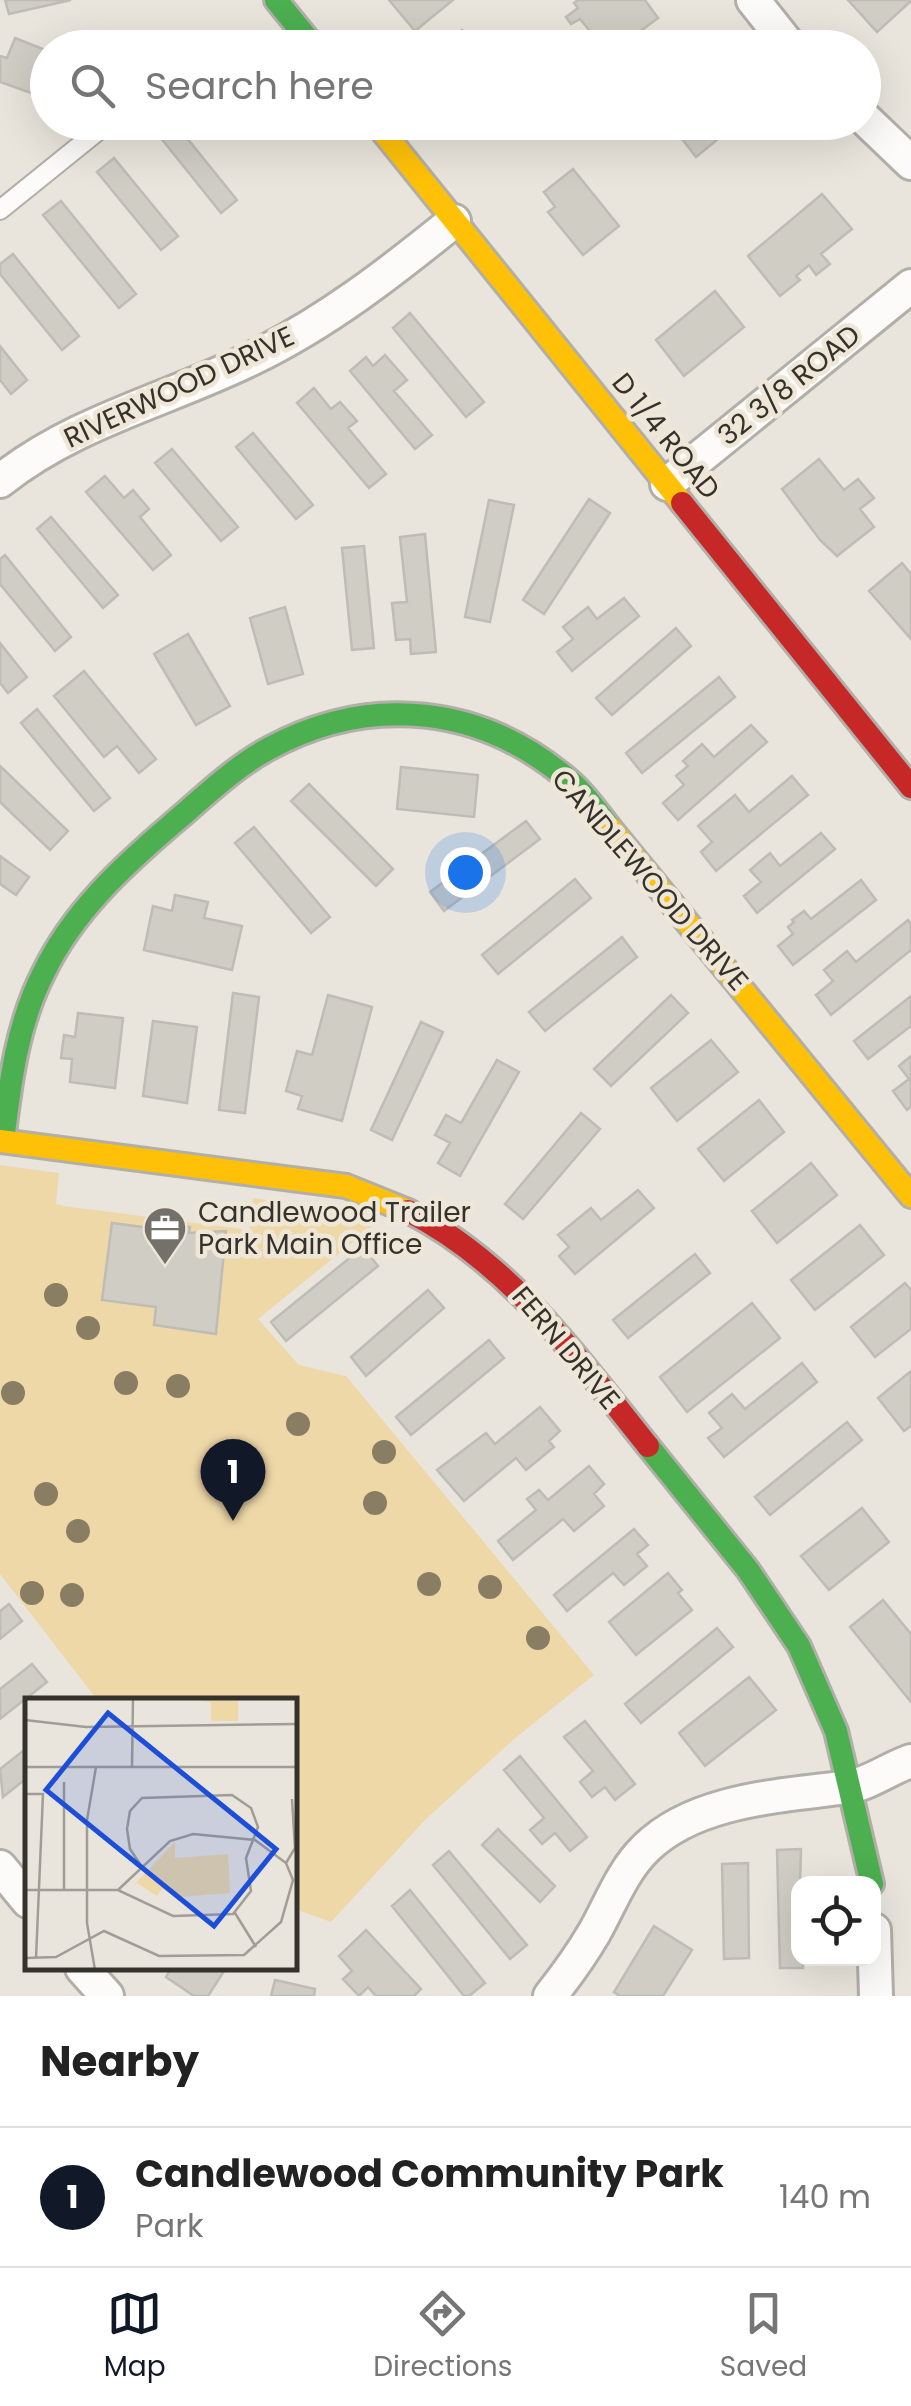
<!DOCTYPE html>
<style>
:root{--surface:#fff;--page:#f6f6f6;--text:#222;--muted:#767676;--line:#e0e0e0;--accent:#111827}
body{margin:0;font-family:Poppins,sans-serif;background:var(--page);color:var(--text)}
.controls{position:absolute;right:30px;bottom:30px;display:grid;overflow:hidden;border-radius:20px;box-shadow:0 10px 40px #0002}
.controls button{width:90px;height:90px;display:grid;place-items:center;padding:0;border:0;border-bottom:2px solid var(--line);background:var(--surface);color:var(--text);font:50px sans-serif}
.you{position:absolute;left:465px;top:872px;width:35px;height:35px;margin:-25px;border:8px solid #fff;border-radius:50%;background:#1a73e8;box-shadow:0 0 0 15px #1a73e833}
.badge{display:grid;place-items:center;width:65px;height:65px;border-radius:50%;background:var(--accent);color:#fff;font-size:32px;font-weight:700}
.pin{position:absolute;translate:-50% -82px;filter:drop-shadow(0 2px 5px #0008)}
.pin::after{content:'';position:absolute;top:52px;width:35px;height:30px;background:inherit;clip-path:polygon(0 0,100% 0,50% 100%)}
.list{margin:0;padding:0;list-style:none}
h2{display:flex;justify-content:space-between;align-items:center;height:130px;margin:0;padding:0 40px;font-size:42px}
h2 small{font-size:32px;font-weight:400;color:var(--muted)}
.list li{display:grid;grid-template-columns:65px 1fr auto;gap:30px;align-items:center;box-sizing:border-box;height:140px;padding:0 40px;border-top:2px solid var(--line)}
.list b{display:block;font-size:38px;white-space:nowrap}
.list p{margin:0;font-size:32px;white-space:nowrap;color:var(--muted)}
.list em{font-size:32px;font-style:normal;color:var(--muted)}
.icon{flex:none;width:55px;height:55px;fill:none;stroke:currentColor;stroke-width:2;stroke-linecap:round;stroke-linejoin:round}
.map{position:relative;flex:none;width:911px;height:1996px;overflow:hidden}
.search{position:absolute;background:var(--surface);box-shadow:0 10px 40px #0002;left:30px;right:30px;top:30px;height:110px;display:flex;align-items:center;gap:25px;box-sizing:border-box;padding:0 35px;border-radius:55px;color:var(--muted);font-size:38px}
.sheet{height:270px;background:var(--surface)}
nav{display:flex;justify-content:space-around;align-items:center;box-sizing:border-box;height:140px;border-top:2px solid var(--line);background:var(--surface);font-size:28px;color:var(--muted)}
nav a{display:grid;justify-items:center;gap:5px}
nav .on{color:var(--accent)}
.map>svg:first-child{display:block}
.green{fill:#eed8a8}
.building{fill:#d0cdc5;stroke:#bfbcb5;stroke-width:2.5}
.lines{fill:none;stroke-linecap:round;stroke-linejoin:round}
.lane-casing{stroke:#b1afa8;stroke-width:22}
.street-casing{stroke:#b1afa8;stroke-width:38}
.fast-casing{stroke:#b1afa8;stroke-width:28}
.slow-casing{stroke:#b1afa8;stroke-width:28}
.jam-casing{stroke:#b1afa8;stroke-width:28}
.lane{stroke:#fcfbfa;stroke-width:18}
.street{stroke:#fcfbfa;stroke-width:32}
.fast{stroke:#4caf50;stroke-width:22}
.slow{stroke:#ffc107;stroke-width:22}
.jam{stroke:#c62828;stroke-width:22}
.tree{fill:#897e64}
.labels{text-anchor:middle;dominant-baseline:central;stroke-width:9;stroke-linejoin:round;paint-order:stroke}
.street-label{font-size:28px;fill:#35322c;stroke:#eee6d7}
.poi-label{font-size:28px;fill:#35322c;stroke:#eee6d7;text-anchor:start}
.inset-road{fill:none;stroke:#a19d96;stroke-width:2.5}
.view{fill:#1d4ed8;fill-opacity:0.15;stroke:#1d4ed8;stroke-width:5}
.inset-edge{fill:none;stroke:#35322c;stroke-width:5}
</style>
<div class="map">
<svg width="911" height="1996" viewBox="0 0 911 1996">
<rect width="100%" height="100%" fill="#e9e5dc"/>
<path class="green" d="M0,1165L59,1173L56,1204L64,1206L249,1230L253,1198L321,1208L374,1225L258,1319L299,1365L346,1376L594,1675L514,1739L426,1819L331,1922L295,1909V1701H98L0,1574Z"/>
<path class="building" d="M5,0H71L9,14Z
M389,0H453L415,31Z
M578,0H645L658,18L622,45L618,39L604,48L580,19L571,24L566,17L578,8L574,3Z
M848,0H909L910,2L877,32Z
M462,30L476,48H441Z
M15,38L48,51L44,72L48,73V99L0,82V56L7,58Z
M168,122H174L237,200L221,213L156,132Z
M476,122H506L488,137Z
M669,122H739L696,157Z
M114,158L178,236L161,250L97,172Z
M573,169L619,226L583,255L548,212L555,207L544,192Z
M822,194L852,229L821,254L830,264L816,275L809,265L796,276L800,280L780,296L748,256Z
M61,201L136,294L119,308L43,215Z
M13,254L79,336L62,350L0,274V264Z
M715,291L744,327L684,376L656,340Z
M410,313L484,402L466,417L393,328Z
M0,346L27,380L11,394L0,380Z
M385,355L407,380L394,391L432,435L415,449L350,371L366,357L373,366Z
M314,388L331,409L340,402L357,421L348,428L386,474L369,488L297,403Z
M253,433L313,505L296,519L236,447Z
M172,449L238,527L221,541L155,463Z
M819,459L844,490L858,479L874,498L860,509L874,527L837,556L820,540L782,489Z
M105,476L124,498L133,490L149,509L140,517L171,555L153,570L86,492Z
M589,499L610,513L544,614L523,600Z
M489,500L514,505L490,622L465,617Z
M51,517L118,595L103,608L37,529Z
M425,534L436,652L411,654L410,639L396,640L392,603L407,602L400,537Z
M364,546L374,648L352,650L342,548Z
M5,555L71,637L55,651L0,584V559Z
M902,563L911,574V639L869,591Z
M624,598L639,616L572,671L557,652L573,639L563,627L588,607L597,619Z
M285,607L303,674L268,684L250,618Z
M676,628L691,646L612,715L596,698Z
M188,634L230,706L196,725L154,654Z
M0,643L27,677L8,693L0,683Z
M84,671L156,759L139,773L117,746L104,757L54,696Z
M719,677L735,697L642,773L626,753Z
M37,709L110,798L94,811L21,723Z
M751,725L767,742L678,820L663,803L684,785L676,776L688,766L683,761L702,744L714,757Z
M0,766L68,831L50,850L0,802Z
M401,767L478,775L474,817L397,809Z
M792,776L808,795L716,871L701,852L712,842L698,826L735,795L749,812Z
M309,784L393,869L376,886L291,801Z
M526,821L540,839L444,911L430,892Z
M254,827L330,917L311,933L235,843Z
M821,833L835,849L757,913L744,896L761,882L750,870L770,853L780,866Z
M0,856L29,877L16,895L0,884Z
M575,879L591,898L498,974L482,955Z
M861,880L876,900L793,965L778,946L793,934L788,927L794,922L792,920L804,911L811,919Z
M175,895L208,902L204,918L242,926L232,970L144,950L153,906L172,911Z
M908,920L911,924V950L831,1015L816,995L833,981L824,970L847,951L856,962Z
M622,937L637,957L545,1031L529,1012Z
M233,993L259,997L245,1113L219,1110Z
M328,995L372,1007L342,1121L298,1109L302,1096L286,1091L297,1051L312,1055Z
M671,995L688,1013L611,1086L594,1069Z
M911,996V1026L868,1059L854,1041Z
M78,1013L123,1018L115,1088L70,1082L72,1059L61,1058L64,1035L75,1037Z
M153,1021L197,1027L187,1103L143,1096Z
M421,1022L443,1032L392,1140L371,1130Z
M711,1040L738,1072L677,1121L651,1088Z
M911,1056V1107L907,1110L893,1091L909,1079L899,1066Z
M497,1060L519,1072L460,1176L438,1163L450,1143L435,1135L446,1115L461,1123Z
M759,1100L784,1132L724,1181L698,1149Z
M581,1113L600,1129L523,1219L505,1204Z
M811,1163L837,1195L777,1243L752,1211Z
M638,1190L654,1208L575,1274L559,1256L569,1247L558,1235L591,1208L601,1220Z
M112,1223L167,1230L168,1224L190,1227L189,1233L226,1231L216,1334L154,1325L156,1307L102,1300Z
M860,1225L884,1255L815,1310L791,1280Z
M363,1247L378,1266L286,1341L271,1322Z
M695,1254L710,1273L628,1338L613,1320Z
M905,1283L911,1290V1329L875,1357L851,1327Z
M428,1290L444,1308L366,1376L351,1357Z
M752,1303L780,1338L687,1412L660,1377Z
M489,1340L504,1358L411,1435L396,1417Z
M802,1363L817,1382L724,1457L708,1438L722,1428L709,1413L732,1394L745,1409Z
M911,1371V1426L904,1431L878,1398Z
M540,1407L560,1431L549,1441L554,1447L526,1470L516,1458L464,1501L437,1470L486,1433L495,1444Z
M847,1422L862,1440L770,1515L755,1497Z
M589,1466L604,1484L594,1494L604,1506L574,1531L563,1519L513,1560L498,1541L536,1510L527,1499L539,1490L548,1500Z
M862,1508L889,1542L829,1590L801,1556Z
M634,1529L648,1545L637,1554L647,1566L624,1585L613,1573L567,1611L554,1595Z
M668,1573L682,1590L678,1593L692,1610L636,1655L609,1622Z
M883,1600L911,1634V1702L850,1627Z
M9,1604L22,1621L0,1639V1611Z
M717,1628L733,1647L641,1723L625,1704Z
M32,1664L47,1682L0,1719V1689Z
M749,1677L776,1710L705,1766L679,1733Z
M585,1721L635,1784L615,1800L605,1787L592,1797L580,1782L593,1771L564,1737Z
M28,1747V1777L3,1797L0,1769Z
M520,1756L587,1837L570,1851L555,1833L542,1844L530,1830L544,1818L504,1770Z
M498,1829L555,1886L540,1902L482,1845Z
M801,1849L798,1958H803V1968H780L777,1850Z
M449,1851L527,1945L510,1959L433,1865Z
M748,1863L749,1958L724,1959L722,1864Z
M410,1890L485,1983L469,1996H464L392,1906Z
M654,1926L692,1950L663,1996H620L614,1992Z
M366,1930L421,1989L414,1996H376L368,1987L359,1996L343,1979L352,1971L339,1956Z
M171,1968H226L208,1996H194L166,1977Z
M275,1980L315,1989L314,1996H271Z"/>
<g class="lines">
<g class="lane-casing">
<path id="lane" d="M0,210L109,122"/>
</g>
<g class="street-casing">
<path id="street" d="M753,0L791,48
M864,118L911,163
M0,481C75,421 168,400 253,358C327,322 391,272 454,221
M667,484L911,286
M0,1867L28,1901
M874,1930L876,1996
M82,1968L107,1996
M550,1996C566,1976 581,1955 594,1933C610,1905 622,1871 646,1848C696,1799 782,1796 848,1787C869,1784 890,1768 911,1761"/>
</g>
<g class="fast-casing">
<path id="fast" d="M276,0L315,48
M3,1141C10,1083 17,1024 44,972C73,912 122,867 172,824C203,798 233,768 268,749C370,693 483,705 571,782C586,795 598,813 610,828
M648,1446L748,1570L799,1646L836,1731L872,1884"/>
</g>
<g class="slow-casing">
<path id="slow" d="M375,122L682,503
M610,828L911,1196
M0,1141L346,1186L408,1211"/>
</g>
<g class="jam-casing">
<path id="jam" d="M682,503L911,787
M408,1211C512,1264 577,1358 648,1446"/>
</g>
<use href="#lane" class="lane"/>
<use href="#street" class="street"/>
<use href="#fast" class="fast"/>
<use href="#slow" class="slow"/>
<use href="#jam" class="jam"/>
</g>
<g class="tree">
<circle cx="56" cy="1295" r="12"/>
<circle cx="88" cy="1328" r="12"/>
<circle cx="126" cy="1383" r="12"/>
<circle cx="178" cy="1386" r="12"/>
<circle cx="13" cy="1393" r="12"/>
<circle cx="298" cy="1424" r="12"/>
<circle cx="384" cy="1452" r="12"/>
<circle cx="46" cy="1494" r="12"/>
<circle cx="375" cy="1503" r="12"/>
<circle cx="78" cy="1531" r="12"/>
<circle cx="429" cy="1584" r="12"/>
<circle cx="490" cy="1587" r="12"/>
<circle cx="32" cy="1593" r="12"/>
<circle cx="72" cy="1595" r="12"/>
<circle cx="538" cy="1638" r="12"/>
</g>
<defs>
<g id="office-pin" transform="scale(2.25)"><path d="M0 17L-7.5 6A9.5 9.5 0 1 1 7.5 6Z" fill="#74716a" stroke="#eee6d7"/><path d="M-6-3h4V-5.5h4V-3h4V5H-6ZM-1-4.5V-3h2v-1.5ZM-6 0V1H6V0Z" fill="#fff"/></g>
</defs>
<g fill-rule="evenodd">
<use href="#office-pin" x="165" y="1228"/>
</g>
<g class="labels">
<g class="street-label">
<text transform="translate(789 385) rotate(-39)">32 3/8 ROAD</text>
<text transform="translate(179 387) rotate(-25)">RIVERWOOD DRIVE</text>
<text transform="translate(666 436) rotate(51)">D 1/4 ROAD</text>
<text transform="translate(650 880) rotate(49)">CANDLEWOOD DRIVE</text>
<text transform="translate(566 1348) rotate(50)">FERN DRIVE</text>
</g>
<g class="poi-label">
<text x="198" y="1212">Candlewood Trailer<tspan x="198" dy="32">Park Main Office</tspan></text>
</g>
</g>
<g transform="translate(25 1698)">
<rect width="272" height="272" fill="#e9e5dc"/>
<path d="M171,0H213V23H186V5ZM150,144V160L203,156L205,195L154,199L137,191L132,198L112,185L105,191Z" fill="#eed8a8"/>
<path class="inset-road" d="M0,22L61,29L273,26M0,69H273M107,69L108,0M0,96H18L11,260M261,165L270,150L267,101M0,192H93L148,218L208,216L226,193L221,160L233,129L226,110L207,97L117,100L105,113L102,131L105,151L117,169M39,192V84M210,215L231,249M0,260L31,259L79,233L134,258L219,257L256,224L268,182L261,165L230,142L168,136L145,143L93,192M70,272L62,225V122L71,69"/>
<path class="view" d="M83,15L251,151L189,228L21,92Z"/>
<rect width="272" height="272" class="inset-edge"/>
</g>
</svg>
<div class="controls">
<button><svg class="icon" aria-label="locate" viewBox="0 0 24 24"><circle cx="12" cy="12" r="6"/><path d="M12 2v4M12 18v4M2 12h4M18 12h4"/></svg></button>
</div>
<div class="you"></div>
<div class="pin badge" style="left:233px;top:1521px">1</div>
<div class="search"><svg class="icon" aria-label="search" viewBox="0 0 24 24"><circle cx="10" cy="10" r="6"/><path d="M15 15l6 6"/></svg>Search here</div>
</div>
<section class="sheet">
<h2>Nearby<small></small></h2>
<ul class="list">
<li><span class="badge">1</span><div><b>Candlewood Community Park</b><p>Park</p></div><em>140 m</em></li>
</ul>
</section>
<nav>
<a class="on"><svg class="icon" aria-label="map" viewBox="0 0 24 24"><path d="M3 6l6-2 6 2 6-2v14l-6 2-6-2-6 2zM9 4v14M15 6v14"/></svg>Map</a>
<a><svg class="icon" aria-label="directions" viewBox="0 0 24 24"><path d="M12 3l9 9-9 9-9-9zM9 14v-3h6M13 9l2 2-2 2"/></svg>Directions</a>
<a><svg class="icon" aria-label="saved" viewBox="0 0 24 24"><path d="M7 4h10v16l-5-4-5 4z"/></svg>Saved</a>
</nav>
